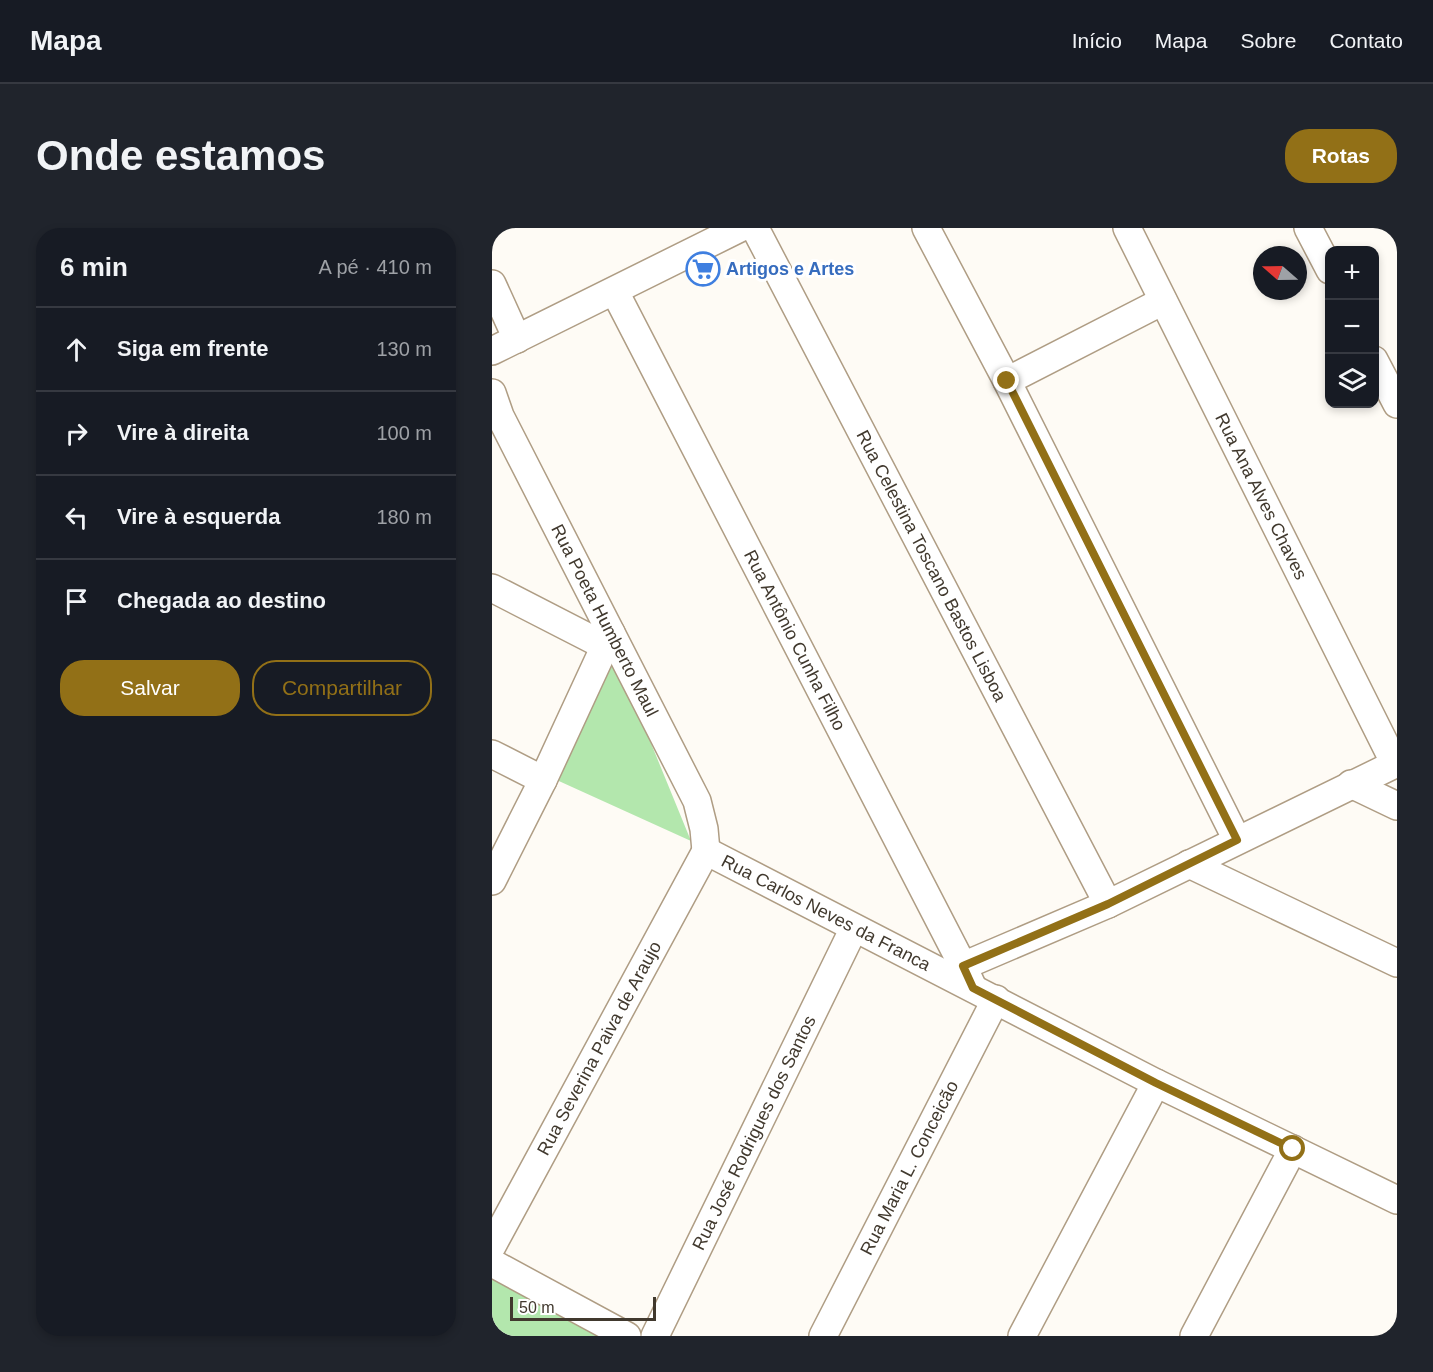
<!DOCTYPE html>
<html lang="pt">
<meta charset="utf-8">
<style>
:root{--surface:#171b24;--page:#20242c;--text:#f1f3f6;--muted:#9ea1a6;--line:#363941;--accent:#927017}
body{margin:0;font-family:Helvetica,sans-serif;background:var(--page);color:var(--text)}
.controls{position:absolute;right:18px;top:18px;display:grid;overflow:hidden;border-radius:12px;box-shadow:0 3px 9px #0003}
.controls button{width:54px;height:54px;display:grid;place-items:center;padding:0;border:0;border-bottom:2px solid var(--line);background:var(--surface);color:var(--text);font:30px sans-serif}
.compass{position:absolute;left:761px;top:18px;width:54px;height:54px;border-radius:50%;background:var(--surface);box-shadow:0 3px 9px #0003;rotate:290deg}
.scale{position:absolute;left:18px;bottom:15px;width:146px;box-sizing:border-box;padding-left:6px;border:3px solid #41392e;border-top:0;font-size:16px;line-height:21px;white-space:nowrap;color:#41392e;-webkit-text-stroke:4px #fff;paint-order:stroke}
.stop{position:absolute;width:18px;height:18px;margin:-14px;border:4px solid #927017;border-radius:50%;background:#fff}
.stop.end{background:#927017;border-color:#fff;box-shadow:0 2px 6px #0008}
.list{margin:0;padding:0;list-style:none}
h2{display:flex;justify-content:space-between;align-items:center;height:78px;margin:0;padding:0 24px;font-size:26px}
h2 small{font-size:20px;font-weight:400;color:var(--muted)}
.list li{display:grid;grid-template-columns:39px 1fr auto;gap:18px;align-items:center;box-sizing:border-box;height:84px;padding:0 24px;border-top:2px solid var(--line)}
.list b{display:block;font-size:22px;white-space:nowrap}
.list em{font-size:20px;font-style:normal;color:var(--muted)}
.actions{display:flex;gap:12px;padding:18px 24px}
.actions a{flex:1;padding:14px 0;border:2px solid var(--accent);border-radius:24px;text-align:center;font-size:21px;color:var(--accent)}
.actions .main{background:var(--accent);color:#fff}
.icon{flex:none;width:33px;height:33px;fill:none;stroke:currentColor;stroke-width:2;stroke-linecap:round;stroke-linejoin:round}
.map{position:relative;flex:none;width:905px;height:1108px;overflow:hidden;border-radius:24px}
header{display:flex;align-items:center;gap:36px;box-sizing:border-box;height:84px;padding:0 30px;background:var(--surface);border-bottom:2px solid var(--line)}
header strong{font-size:28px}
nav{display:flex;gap:33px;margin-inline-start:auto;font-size:21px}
.intro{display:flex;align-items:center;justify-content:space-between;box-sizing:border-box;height:144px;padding:0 36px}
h1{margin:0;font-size:42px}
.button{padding:15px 27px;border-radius:24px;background:var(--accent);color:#fff;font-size:21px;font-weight:700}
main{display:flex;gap:36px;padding:0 36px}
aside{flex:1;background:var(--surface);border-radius:24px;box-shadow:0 3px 9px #0003}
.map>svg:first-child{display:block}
.green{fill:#b3e7ad}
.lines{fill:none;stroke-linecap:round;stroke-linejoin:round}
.minor-casing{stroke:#af9d84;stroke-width:30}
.minor{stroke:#fff;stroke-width:27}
.route{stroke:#927017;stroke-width:8}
.labels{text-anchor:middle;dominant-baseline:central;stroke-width:6;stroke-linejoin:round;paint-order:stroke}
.shop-label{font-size:18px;font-weight:bold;fill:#366cbe;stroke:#fff;text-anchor:start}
.street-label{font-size:18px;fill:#41392e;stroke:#fff}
</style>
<header>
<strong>Mapa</strong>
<nav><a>Início</a><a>Mapa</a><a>Sobre</a><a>Contato</a></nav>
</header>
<div class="intro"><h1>Onde estamos</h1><a class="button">Rotas</a></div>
<main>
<aside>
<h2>6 min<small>A pé · 410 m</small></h2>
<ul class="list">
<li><svg class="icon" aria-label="ahead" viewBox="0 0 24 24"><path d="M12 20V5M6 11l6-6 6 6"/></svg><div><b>Siga em frente</b></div><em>130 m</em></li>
<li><svg class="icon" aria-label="right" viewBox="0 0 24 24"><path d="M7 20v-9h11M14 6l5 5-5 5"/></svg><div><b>Vire à direita</b></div><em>100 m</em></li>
<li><svg class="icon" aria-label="left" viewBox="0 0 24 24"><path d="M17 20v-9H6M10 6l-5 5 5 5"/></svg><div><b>Vire à esquerda</b></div><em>180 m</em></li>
<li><svg class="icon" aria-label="arrive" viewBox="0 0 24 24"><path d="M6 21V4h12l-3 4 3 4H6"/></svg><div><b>Chegada ao destino</b></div></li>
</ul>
<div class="actions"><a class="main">Salvar</a><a>Compartilhar</a></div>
</aside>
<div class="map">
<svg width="905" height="1108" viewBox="0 0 905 1108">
<rect width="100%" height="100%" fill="#fefbf5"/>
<path class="green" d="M122,425L199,613L58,549Z
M0,1038L128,1108H0Z"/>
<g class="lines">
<g class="minor-casing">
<g id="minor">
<path id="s1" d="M263,0L616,676"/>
<path d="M434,0L515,153L745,612"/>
<path id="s2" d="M635,0L903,536"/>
<path d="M816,0L838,42"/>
<path d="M0,56L25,111"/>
<path id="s3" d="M123,64L471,738L481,760"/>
<path d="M0,123L248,0"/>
<path d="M882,132L905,176"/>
<path d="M515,153L671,73"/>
<path id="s4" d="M0,165L8,188L205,573L212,601L214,623"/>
<path d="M0,360L113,418"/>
<path d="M0,526L51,552"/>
<path d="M859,556L905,578"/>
<path id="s5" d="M214,623L664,855L905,972"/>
<path d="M697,636L905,735"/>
<path d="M0,653L51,552L119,405"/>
<path d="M471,738L616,676L905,535"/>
<path id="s6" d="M0,1018L214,623"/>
<path d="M0,1035L135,1108"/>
<path id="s7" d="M163,1108L362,700"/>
<path id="s8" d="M331,1108L504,771"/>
<path d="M530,1108L664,855"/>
<path d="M702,1108L801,921"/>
</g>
</g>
<use href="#minor" class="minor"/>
</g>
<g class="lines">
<path class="route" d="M515,153L745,612L616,676L471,738L481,760L664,855L801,921"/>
</g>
<defs>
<g id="supermarket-ring" transform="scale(1.725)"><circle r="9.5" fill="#fff" stroke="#3f7fe0" stroke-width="1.5"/><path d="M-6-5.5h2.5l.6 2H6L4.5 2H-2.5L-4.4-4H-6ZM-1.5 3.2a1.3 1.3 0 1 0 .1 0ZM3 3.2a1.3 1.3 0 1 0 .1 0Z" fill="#3f7fe0"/></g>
</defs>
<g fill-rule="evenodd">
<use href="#supermarket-ring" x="211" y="41"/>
</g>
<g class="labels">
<g class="shop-label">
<text x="234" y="41">Artigos e Artes</text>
</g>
<g class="street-label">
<text stroke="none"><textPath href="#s2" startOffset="300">Rua Ana Alves Chaves</textPath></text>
<text stroke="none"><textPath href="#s1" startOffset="381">Rua Celestina Toscano Bastos Lisboa</textPath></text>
<text stroke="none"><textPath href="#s4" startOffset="254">Rua Poeta Humberto Maul</textPath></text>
<text stroke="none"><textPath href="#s3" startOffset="392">Rua Antônio Cunha Filho</textPath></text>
<text stroke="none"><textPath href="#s5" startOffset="135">Rua Carlos Neves da Franca</textPath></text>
<text stroke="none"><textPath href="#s6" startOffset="225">Rua Severina Paiva de Araujo</textPath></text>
<text stroke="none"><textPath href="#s7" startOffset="226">Rua José Rodrigues dos Santos</textPath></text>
<text stroke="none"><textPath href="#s8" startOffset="189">Rua Maria L. Conceicão</textPath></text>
</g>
</g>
</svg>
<div class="controls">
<button>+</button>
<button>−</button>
<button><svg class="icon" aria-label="layers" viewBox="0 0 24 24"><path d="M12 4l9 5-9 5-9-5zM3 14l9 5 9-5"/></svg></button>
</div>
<svg class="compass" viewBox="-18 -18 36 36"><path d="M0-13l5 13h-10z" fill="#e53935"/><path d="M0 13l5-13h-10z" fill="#9ea1a6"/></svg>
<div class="scale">50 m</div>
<div class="stop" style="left:801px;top:921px"></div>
<div class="stop end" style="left:515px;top:153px"></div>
</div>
</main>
